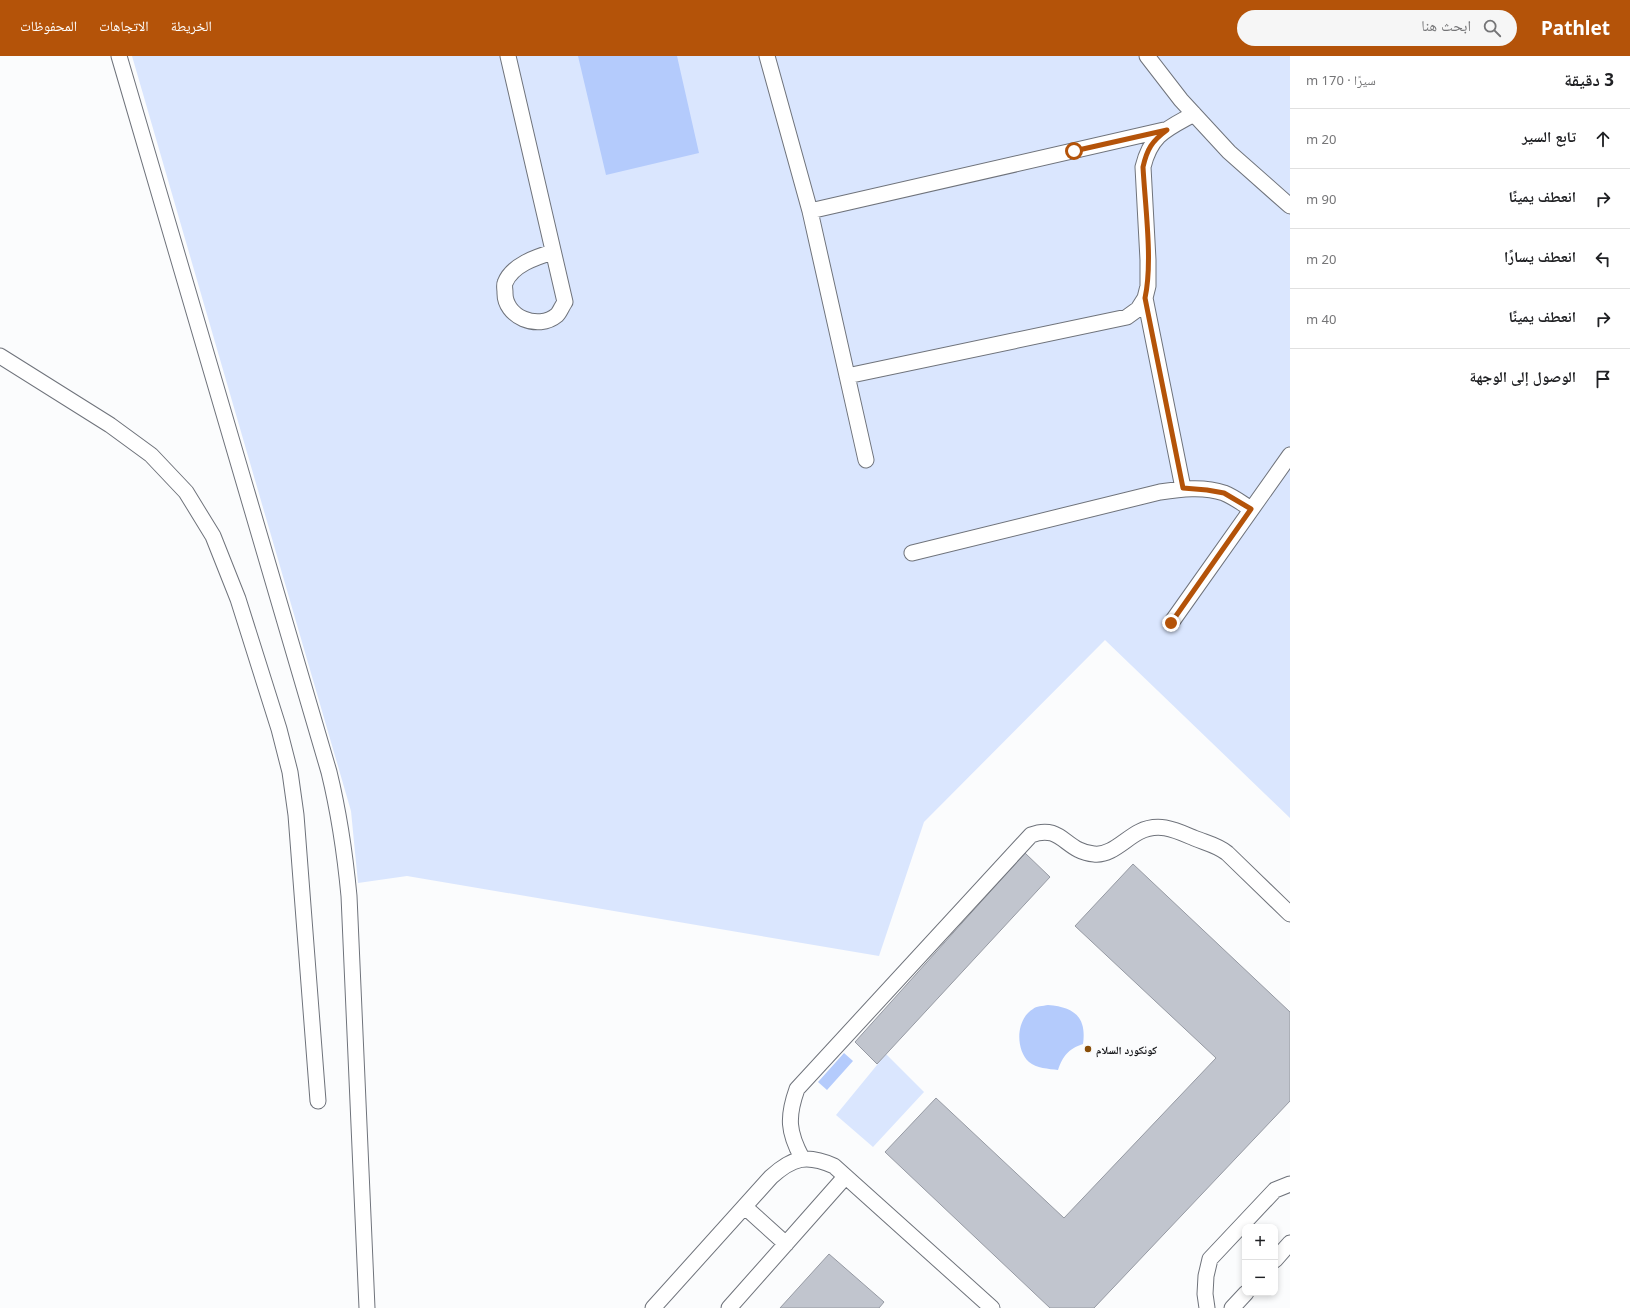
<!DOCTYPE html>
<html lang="ar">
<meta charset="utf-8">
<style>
:root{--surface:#fff;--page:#f6f6f6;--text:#202124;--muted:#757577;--line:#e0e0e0;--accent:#b45309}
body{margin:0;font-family:"Noto Sans","Noto Naskh Arabic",sans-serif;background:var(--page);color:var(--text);direction:rtl}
.controls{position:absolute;right:12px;bottom:12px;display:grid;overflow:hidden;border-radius:8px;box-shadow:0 2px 6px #0003}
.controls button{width:36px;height:36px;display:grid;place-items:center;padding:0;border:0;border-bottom:1px solid var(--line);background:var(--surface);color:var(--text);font:20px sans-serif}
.stop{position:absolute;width:12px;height:12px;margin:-9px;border:3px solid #b45309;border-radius:50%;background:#fff}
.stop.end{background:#b45309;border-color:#fff;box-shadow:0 1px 4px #0008}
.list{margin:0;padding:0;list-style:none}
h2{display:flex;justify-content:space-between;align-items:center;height:52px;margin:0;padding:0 16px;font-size:17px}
h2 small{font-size:13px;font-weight:400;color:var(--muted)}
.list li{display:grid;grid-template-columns:26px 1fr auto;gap:12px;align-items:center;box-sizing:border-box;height:60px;padding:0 16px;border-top:1px solid var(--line)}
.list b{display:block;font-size:15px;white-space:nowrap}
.list em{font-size:13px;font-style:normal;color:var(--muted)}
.icon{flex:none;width:22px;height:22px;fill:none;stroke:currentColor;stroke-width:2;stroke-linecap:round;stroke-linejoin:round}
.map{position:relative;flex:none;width:1290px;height:1252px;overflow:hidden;direction:ltr}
header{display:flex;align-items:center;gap:24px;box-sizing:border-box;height:56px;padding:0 20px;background:var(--accent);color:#fff}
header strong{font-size:19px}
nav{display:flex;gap:22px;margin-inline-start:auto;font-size:14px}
.search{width:280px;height:36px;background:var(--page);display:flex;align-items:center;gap:10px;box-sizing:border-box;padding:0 14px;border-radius:22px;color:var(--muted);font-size:15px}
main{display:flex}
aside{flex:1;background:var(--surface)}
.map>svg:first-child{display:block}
.green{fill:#dae6fe}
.water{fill:#b4cbfc}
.building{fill:#c1c5ce;stroke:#969aa3}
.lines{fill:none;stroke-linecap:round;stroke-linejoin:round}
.service-casing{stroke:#6f737b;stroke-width:17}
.service{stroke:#fff;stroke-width:15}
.route{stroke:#b45309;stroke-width:5}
.poi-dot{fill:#894e08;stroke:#fbfcfd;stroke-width:1.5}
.labels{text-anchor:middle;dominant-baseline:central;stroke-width:3;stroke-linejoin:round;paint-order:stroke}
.poi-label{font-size:11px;font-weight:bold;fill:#17181b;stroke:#fbfcfd;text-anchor:start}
</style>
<header>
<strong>Pathlet</strong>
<div class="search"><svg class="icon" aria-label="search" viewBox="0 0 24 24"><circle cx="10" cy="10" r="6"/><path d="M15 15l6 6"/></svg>ابحث هنا</div>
<nav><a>الخريطة</a><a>الاتجاهات</a><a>المحفوظات</a></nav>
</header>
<main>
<aside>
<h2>3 دقيقة<small>سيرًا · 170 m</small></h2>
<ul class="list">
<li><svg class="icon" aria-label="ahead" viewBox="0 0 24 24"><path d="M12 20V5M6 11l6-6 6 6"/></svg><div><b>تابع السير</b></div><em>20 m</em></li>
<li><svg class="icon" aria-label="right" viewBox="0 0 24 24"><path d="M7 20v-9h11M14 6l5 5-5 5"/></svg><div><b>انعطف يمينًا</b></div><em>90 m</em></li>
<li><svg class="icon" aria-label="left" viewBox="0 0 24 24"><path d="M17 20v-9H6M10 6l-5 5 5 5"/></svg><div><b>انعطف يسارًا</b></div><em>20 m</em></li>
<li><svg class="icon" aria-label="right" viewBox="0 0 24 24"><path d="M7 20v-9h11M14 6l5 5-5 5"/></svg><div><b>انعطف يمينًا</b></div><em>40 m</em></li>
<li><svg class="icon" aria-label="arrive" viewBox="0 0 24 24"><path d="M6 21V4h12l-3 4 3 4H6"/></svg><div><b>الوصول إلى الوجهة</b></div></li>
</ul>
</aside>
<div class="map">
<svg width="1290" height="1252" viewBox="0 0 1290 1252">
<rect width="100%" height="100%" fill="#fbfcfd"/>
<path class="green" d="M132,0H1290V762L1105,584L924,766L879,900L407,820L358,827L351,755Z
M886,998L924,1036L873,1091L836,1059Z"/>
<path class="water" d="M578,0H677L699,97L606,119Z
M1048,949C1073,951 1087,960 1083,988C1068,993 1063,1000 1058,1014C1049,1013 1036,1012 1029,1006C1015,993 1016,963 1033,953C1036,950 1043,950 1048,949Z
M844,997L853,1005L827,1034L818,1026Z"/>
<path class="building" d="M1025,797L1050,821L877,1008L855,986Z
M1133,808L1290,956V1045L1094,1252H1050L885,1096L936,1042L1064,1162L1216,1002L1075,870Z
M829,1198L884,1246L879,1252H780Z"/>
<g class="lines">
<g class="service-casing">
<path id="service" d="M119,0L329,716C339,757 345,798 349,840L367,1252
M508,0L565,246C562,250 560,256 557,259C538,275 504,261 505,236C505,234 504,229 505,227C512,209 536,201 553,196
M767,0L810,155L866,404
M1147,0L1181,44L1229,96L1290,150
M810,155L1164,74
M1145,242L1183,432
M0,300L110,369L151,399L186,436L213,480L238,543L279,673L290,716L296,759L318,1045
M847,320L1127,261L1138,253L1145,242L1148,230V204L1143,111C1151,78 1167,73 1194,58
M912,497L1160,436C1180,433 1204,430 1224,437C1234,441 1243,448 1251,453
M1171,567L1290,399
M802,1102C788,1076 787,1061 797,1033L1031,779C1062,767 1065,796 1094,798C1111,800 1125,783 1139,776C1159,766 1175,774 1194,782C1206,787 1217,789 1227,797L1290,858
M745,1151L786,1188
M1275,1204L1290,1187
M653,1252L771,1121C793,1101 807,1098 834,1110L992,1252
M729,1252L845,1121
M1207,1252L1205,1238L1206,1220L1210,1203L1275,1134L1290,1128
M1232,1252L1246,1237"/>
</g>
<use href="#service" class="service"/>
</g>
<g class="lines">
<path class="route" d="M1074,95L1167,74C1152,85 1147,93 1143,111C1145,149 1153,206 1145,242L1183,432L1207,434L1224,437L1251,453L1171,567"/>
</g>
<circle class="poi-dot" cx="1088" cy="993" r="4"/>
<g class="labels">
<g class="poi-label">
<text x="1096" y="993">كونكورد السلام</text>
</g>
</g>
</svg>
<div class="controls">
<button>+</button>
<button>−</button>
</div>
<div class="stop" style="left:1074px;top:95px"></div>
<div class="stop end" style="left:1171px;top:567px"></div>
</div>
</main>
